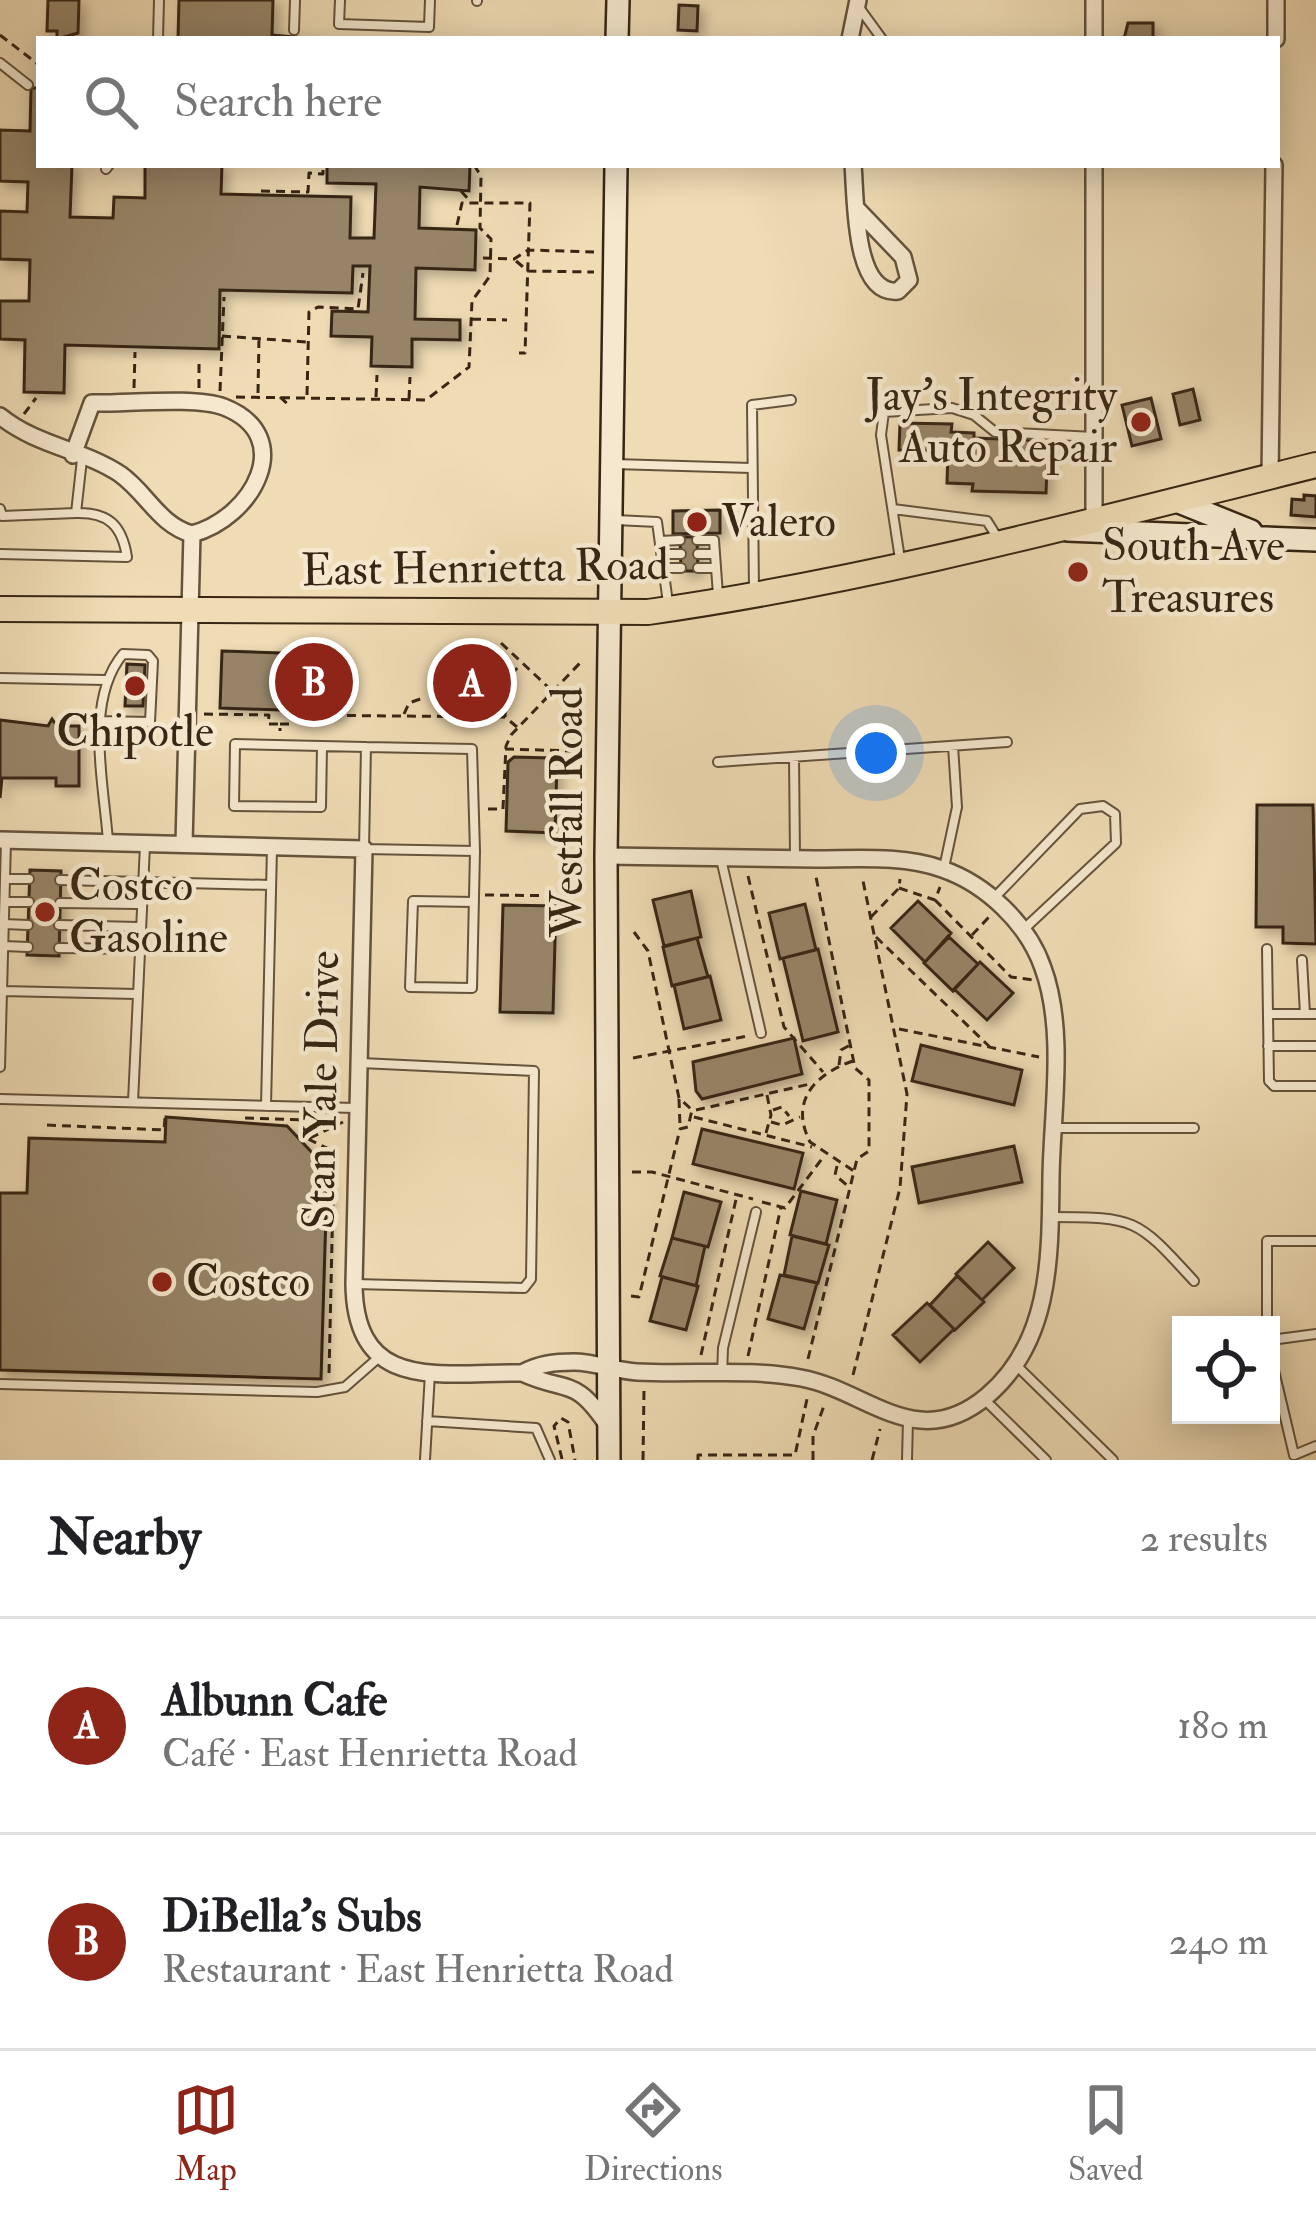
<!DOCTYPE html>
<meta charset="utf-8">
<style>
:root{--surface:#fff;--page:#f2f2f2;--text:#202124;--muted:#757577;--line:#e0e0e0;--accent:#8f2418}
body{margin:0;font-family:"IM FELL Double Pica",serif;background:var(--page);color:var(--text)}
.controls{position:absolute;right:36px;bottom:36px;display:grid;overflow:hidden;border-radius:0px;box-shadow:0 6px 30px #0003}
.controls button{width:108px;height:108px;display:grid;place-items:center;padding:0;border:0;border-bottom:3px solid var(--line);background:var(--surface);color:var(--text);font:60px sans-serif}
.you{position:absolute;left:876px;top:753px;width:42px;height:42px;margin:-30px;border:9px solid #fff;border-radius:50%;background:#1a73e8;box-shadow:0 0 0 18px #1a73e833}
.badge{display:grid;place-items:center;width:78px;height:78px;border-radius:50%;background:var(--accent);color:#fff;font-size:39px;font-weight:700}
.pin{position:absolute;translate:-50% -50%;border:6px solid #fff;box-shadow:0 3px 12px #0006}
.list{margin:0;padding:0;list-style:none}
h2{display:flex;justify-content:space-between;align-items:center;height:156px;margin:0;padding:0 48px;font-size:51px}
h2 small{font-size:39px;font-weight:400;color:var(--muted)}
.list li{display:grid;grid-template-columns:78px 1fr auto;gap:36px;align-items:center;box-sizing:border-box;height:216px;padding:0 48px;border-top:3px solid var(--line)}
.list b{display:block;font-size:45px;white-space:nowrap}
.list p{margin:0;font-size:39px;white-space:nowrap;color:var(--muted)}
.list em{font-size:39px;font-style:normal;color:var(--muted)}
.icon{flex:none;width:66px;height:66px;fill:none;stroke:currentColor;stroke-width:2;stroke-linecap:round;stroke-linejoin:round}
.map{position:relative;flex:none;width:1316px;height:1460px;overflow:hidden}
.search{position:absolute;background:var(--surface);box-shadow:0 6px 30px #0003;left:36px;right:36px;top:36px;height:132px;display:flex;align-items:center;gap:30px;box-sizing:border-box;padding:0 42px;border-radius:0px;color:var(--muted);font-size:45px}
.sheet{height:588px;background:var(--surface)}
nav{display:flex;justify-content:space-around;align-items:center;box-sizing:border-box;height:168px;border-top:3px solid var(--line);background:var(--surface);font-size:33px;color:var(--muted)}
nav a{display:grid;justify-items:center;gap:6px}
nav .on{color:var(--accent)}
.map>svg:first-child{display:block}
.building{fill:#978467;stroke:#372614;stroke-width:3;filter:url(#shadow)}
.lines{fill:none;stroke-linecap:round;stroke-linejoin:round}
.lane-casing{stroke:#65533c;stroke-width:12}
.street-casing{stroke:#65533c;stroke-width:20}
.secondary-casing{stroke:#372614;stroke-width:26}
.primary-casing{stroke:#372614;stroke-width:28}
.path{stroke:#372614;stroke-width:3;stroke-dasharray:9 6;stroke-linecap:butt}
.lane{stroke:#f5e8ce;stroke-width:8}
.street{stroke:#f5e8ce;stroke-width:15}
.secondary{stroke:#f5e8ce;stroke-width:21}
.primary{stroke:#efdbb4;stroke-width:24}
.poi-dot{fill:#8f2418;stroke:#f5e8ce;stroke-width:4.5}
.labels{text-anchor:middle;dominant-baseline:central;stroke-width:9;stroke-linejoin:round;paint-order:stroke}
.poi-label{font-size:45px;fill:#372614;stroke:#f5e8ce;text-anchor:start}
.street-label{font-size:45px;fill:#372614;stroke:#f5e8ce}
</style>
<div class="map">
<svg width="1316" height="1460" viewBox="0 0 1316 1460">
<defs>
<filter id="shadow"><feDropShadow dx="5.5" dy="5.5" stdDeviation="6" flood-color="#0004"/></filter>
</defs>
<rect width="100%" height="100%" fill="#efdbb4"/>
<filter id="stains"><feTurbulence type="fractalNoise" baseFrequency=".00167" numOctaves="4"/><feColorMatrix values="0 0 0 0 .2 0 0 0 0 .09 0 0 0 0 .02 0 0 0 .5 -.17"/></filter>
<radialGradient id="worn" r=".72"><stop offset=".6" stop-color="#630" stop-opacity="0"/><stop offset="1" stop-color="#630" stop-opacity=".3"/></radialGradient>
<path class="building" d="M48,0H79L78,33L57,39V31H47Z
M179,0H273L272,35L318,39H178Z
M679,5L698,6L697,31L678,30Z
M1128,23H1153V39H1124Z
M31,88H39V165H72L70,217L113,218L114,197L145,198V165H222L221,194L351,197L350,238H374L376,184L327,183V165L470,166L469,191L420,187L419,228L476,230L475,270L416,268L415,319L460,320V340L412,339V367L371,366L372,337L331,336L332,311L368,312L370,266H353L352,293L220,290L219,349L65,345L64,393L24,392L25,340L0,339V301H29L30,260L0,259V211L27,212L28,182L0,181V130L30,131Z
M1193,389L1200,420L1180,425L1173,394Z
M1151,398L1161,439L1132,446L1122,405Z
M900,423L952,424L951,432L974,433V438L1048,441L1046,493L972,491L973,484L947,483L948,451L899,450Z
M1304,495L1316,496V517L1291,515L1292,499L1304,500Z
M720,510V533L673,534V511Z
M680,537H697L698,571H681Z
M222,651L341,655L339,712L220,708Z
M127,664L145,665L143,706H125Z
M52,719L57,726H79V786H56V778H2L0,798V720L48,726Z
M514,757L551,758L557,764L555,833L506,831L508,762Z
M1257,805H1313L1316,944L1283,943V927H1256Z
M30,870L61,871L59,956L27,955Z
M691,891L701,937L664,946L653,900Z
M918,901L951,933L925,962L891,928Z
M805,904L816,950L780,959L769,913Z
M503,905L556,906L553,1013L500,1012Z
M949,937L978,964L953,991L924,963Z
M697,938L708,977L672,986L663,947Z
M818,949L838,1032L803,1041L783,958Z
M980,962L1013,993L987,1020L954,989Z
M710,976L721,1020L684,1029L674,985Z
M794,1038L802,1074L702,1099L696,1091L693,1062Z
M921,1045L1022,1070L1014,1105L912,1081Z
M166,1117L287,1126L319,1160L318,1181H327L321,1379L0,1370V1193H27L29,1138L165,1142Z
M702,1129L803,1153L794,1189L693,1164Z
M1014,1146L1022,1182L919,1203L912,1167Z
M801,1191L837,1200L826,1244L790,1235Z
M684,1192L721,1202L708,1247L672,1238Z
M792,1236L829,1245L818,1283L784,1275Z
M672,1238L705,1246L696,1286L660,1276Z
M988,1242L1014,1268L982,1300L956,1274Z
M780,1275L817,1283L804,1329L768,1319Z
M957,1276L984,1302L955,1330L930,1305Z
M662,1277L698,1286L686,1330L650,1321Z
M927,1303L954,1329L920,1362L893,1335Z"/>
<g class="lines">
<g class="lane-casing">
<path id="lane" d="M340,0L339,24L429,27L430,0
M477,1V0
M858,6L882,39
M294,30L295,0
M158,39L159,0
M0,63L28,85
M106,169L109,165
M614,464L751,468
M0,509L2,516L76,513L82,459
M893,509L987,521L997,537
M616,520L657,522L668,603
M697,540H714L718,595
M660,541L680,540
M0,554L127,557C122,525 108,512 76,513
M662,554H681
M698,554H715
M900,559L881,435L884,412L952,408L974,415L995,432L1094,437
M664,568H681
M698,568H716
M754,591L752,405L791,400
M0,678L105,680
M102,721L150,722L153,661L148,655L123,654C84,701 104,784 108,841
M322,746L321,807L234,806L235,744L366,747
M794,757L795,857
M718,762L1007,742
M721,859L761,1033
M944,868L957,807L953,746
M5,879H29
M60,880L271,885
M993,899L1080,809L1103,806L1115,814L1116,843L1024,929
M5,902H29
M474,902L413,901L410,987L472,988L475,851L364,849L366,747L472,749L475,851
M60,903L138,904
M4,924L28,925
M59,925L137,927
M4,946L28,947
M59,948L137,949
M1267,949L1269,1081L1274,1086H1316
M1302,960L1305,1014
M3,991L136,994
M1268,1014H1316
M1268,1046H1316
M0,1067L6,841
M0,1099L356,1108
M133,1102L145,845
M266,1106L272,848
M1053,1128H1194
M1052,1217C1137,1217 1137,1219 1194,1281
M354,1284L524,1288L531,1279L534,1071L361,1063
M1267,1325V1241H1316
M1271,1340L1316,1334
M1271,1358L1294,1455L1316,1446
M1016,1365L1113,1460
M722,1375L723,1348L756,1212
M0,1384L317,1392L345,1387L377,1359
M985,1400L1046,1460
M427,1421L536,1428L550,1460
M425,1460L430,1373
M907,1460L908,1420"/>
</g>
<g class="street-casing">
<path id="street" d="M1094,0V39
M850,39L858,0
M1276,39V0
M853,165C856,198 853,296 898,291L909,280L903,257L856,208
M1094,165V519
M0,416C37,446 82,449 120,474C147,493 159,525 192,534
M73,455L92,403C125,404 195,396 224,407C298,436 253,518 192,534
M1270,477L1274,165
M0,840L364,849L354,1284C355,1394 441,1372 522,1373C568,1394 574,1375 608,1426
M184,844L192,534
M522,1373C539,1364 554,1362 574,1362C595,1362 616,1371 637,1372C690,1375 748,1368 801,1378C867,1390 917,1455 987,1396C1052,1341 1050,1255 1051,1177C1052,1111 1066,1031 1043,968C1028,924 986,884 942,869C903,855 857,859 816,859C746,858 676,857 606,856"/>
</g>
<g class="secondary-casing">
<path id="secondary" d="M617,39L618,0
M1174,500L1251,531
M1067,530L1316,540
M609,1460L606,856L616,165"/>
</g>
<g class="primary-casing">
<path id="primary" d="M0,609L648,612C874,580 1095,520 1316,465"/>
</g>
<path class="path" d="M0,35L39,65
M261,191L308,192L309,173L323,174V165
M461,191L470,201
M457,225L462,203H530L525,353H519
M483,258L514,259L528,250L594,252
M516,261L528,271L594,272
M472,319L507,320
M222,336L306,342
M134,388L135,352
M199,388V363
M220,391L224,297
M258,393L259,337
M307,395L309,312L318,307L358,309L363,273
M236,397L426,400L469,367L472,301L490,276L491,239L480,228L481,176L474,165
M280,397L291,407
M376,397L377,375
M409,399L410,377
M24,414L36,398
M501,643L580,717
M204,714L269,715L268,724H280V731
M404,714L409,703L423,698
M280,724H289L290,715L505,717
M517,727L505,717L506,680L521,664
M505,749L574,751
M488,809H503L506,746L511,735L580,663
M748,876L784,1027L823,1072
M899,888L935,900L940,887
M485,895L573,896
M935,900L1011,977L1033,980
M871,917L899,888L900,879
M634,932L648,951L679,1098L691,1109
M972,935L990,916
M876,937L994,1051
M899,1029L1039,1057
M633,1058L748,1036
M853,1061C815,1074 789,1101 810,1142L854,1171
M839,1065L841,1050L850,1045
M679,1099L680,1126
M696,1110L810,1084
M773,1110L782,1107L789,1116
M694,1117L812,1147
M245,1118L309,1120
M771,1122L782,1125L800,1117
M47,1125L164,1130L165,1118
M766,1133L771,1115L767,1095
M310,1138L343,1122
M308,1139L333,1151
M303,1143L309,1123
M837,1166L835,1175L848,1186
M632,1172H652L753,1199
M762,1202L785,1208L824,1156
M631,1296L639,1297L680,1129L688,1127L692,1110
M701,1355L737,1195
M748,1356L781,1207
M808,1359L857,1159L869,1151V1080L855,1068L816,877
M329,1373L334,1152
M853,1375L900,1188L907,1094L862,876
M562,1459L554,1426L561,1418L568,1422L575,1460
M643,1460L644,1390
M698,1460V1455H795L807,1399
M813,1460V1436L825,1403
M872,1460L880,1429"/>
<use href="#lane" class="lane"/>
<use href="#street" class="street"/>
<use href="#secondary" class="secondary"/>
<use href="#primary" class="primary"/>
</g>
<g class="poi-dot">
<circle cx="1141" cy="422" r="12"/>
<circle cx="697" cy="522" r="12"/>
<circle cx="1078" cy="572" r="12"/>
<circle cx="135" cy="686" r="12"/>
<circle cx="45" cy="912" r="12"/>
<circle cx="162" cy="1282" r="12"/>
</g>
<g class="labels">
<g class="poi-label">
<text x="1117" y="396" text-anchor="end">Jay's Integrity<tspan x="1117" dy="52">Auto Repair</tspan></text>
<text x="721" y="522">Valero</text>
<text x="1102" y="546">South Ave<tspan x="1102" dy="52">Treasures</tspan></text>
<text x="135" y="732" text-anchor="middle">Chipotle</text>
<text x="69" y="886">Costco<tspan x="69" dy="52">Gasoline</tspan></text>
<text x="186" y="1282">Costco</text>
</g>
<g class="street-label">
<text transform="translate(485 568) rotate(-1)">East Henrietta Road</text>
<text transform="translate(568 812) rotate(-90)">Westfall Road</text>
<text transform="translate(322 1090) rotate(-89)">Stan Yale Drive</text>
</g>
</g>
<rect width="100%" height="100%" filter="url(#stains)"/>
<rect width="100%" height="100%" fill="url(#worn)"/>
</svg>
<div class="controls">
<button><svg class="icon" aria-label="locate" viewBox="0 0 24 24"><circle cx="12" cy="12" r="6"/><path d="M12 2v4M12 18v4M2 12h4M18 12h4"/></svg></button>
</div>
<div class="you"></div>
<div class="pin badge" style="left:472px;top:683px">A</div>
<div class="pin badge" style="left:314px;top:682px">B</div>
<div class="search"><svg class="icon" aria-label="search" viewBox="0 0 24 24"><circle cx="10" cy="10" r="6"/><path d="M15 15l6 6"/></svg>Search here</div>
</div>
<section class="sheet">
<h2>Nearby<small>2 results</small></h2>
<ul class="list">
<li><span class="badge">A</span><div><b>Albunn Cafe</b><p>Café · East Henrietta Road</p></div><em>180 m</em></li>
<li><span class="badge">B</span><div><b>DiBella's Subs</b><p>Restaurant · East Henrietta Road</p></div><em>240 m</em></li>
</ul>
</section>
<nav>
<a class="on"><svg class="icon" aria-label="map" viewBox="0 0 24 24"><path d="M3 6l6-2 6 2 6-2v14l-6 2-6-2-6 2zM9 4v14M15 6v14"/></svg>Map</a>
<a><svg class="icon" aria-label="directions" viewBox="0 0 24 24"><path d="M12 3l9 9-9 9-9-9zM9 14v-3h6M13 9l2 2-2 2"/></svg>Directions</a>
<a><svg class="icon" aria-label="saved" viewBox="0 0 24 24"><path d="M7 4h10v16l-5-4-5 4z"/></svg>Saved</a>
</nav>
